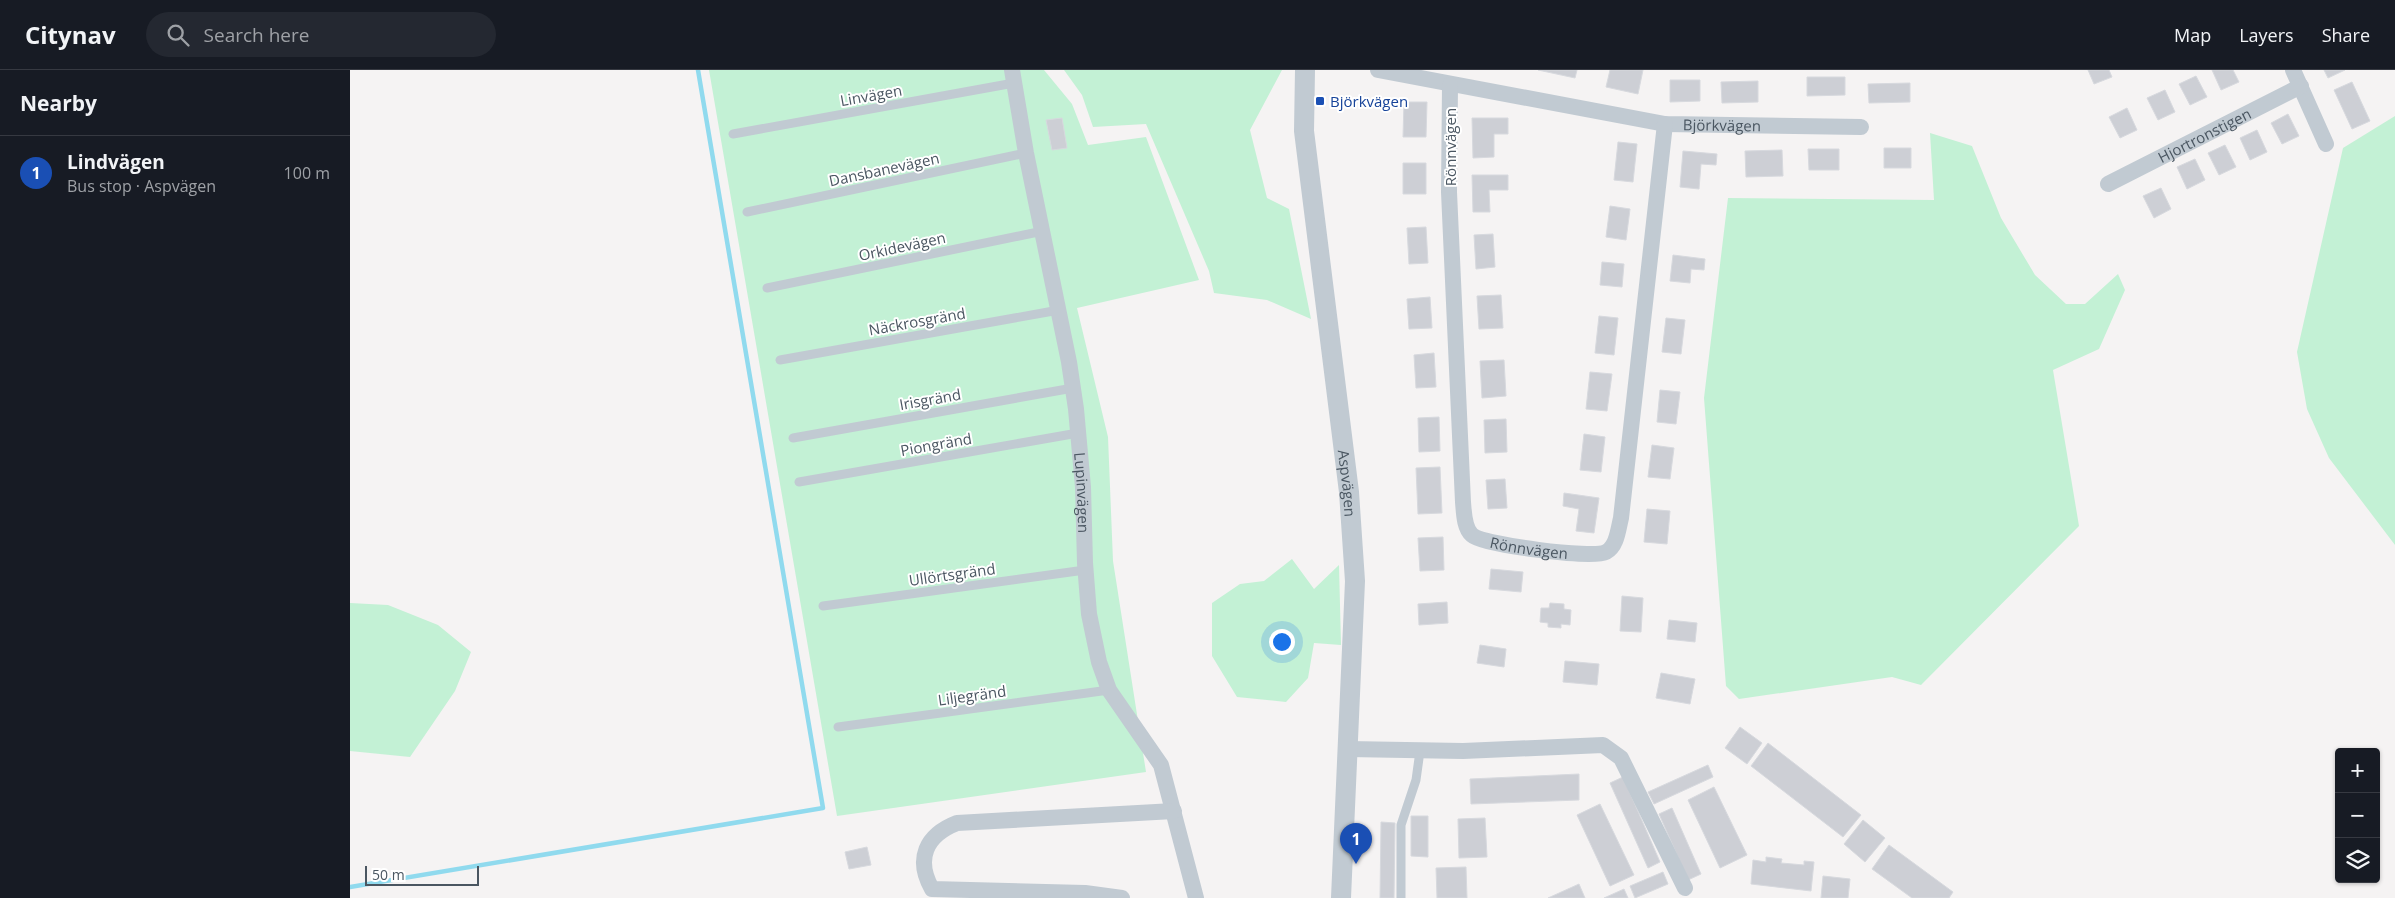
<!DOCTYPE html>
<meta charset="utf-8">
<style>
:root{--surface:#171b24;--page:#242831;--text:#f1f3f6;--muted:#9ea1a6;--line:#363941;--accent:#1a73e8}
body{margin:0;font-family:"Open Sans",sans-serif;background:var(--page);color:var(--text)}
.controls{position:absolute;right:15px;bottom:15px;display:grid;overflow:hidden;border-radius:5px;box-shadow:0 1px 4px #0004}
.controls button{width:45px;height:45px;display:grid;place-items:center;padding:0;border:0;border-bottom:1px solid var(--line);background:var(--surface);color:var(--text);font:25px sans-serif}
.scale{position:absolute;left:15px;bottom:12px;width:114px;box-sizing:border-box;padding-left:5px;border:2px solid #4a5661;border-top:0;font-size:14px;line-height:18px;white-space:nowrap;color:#4a5661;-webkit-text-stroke:4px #fff;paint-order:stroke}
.you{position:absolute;left:931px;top:571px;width:18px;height:18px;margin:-12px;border:4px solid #fff;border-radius:50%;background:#1a73e8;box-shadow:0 0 0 8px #1a73e833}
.badge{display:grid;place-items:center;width:32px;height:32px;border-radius:50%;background:var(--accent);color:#fff;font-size:16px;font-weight:700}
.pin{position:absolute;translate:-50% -41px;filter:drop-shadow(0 1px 2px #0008)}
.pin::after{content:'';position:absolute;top:26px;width:18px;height:15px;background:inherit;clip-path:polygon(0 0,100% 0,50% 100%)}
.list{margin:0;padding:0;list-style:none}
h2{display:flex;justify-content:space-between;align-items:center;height:65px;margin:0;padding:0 20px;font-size:21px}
h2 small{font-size:16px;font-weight:400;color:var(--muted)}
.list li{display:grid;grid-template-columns:32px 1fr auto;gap:15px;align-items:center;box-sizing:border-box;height:75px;padding:0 20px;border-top:1px solid var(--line)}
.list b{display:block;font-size:19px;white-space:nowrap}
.list p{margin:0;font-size:16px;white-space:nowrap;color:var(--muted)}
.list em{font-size:16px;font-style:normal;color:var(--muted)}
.icon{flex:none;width:28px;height:28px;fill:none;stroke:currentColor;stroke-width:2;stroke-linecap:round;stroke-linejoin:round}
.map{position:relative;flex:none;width:2045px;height:828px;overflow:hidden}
header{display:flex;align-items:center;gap:30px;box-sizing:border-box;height:70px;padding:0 25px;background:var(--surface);border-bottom:1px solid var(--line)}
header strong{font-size:24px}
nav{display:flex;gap:28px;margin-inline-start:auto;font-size:18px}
.search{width:350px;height:45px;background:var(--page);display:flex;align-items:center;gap:12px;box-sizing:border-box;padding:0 18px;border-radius:28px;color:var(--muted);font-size:19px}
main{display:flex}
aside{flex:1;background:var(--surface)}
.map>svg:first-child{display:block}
.green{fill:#c3f1d5}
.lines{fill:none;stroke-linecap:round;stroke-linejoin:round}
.stream{stroke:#90daee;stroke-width:4.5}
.building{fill:#cdcfd5;stroke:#d7d9de}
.service{stroke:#c1cad2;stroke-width:9}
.minor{stroke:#c1cad2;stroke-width:16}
.tertiary{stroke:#c1cad2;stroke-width:20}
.transit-dot{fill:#1a4fb4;stroke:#fff;stroke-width:2}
.labels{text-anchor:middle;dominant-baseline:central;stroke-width:4;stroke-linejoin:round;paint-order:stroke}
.street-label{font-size:15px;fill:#4a5661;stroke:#fff}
.transit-label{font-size:15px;fill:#164399;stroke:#fff;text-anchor:start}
</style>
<header>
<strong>Citynav</strong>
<div class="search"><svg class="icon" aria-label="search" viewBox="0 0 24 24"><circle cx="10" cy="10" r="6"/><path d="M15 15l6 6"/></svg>Search here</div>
<nav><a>Map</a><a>Layers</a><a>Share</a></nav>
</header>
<main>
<aside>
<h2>Nearby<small></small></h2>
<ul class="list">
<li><span class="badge" style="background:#1a4fb4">1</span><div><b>Lindvägen</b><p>Bus stop · Aspvägen</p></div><em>100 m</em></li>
</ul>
</aside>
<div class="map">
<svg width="2045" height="828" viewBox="0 0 2045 828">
<rect width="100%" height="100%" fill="#f5f3f3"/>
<path class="green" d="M359,0H694L722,34L738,75L796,67L849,210L727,238L758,367L763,491L796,702L487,746Z
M714,0H932L900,60L917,128L939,139L961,249L917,230L864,223L859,201L796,54L743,57L732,25Z
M2045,46V475L1979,388L1957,339L1947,282L1993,78Z
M1580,63L1622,76L1651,148L1685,205L1716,234H1735L1768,204L1775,220L1749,279L1703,300L1729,456L1571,615L1542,607L1389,629L1376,616L1354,328L1378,128L1584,130Z
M942,489L964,519L989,495L991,575L964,573L958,608L936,632L887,627L862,586V533L890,514L914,511Z
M0,533L38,535L88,555L121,582L105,621L60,687L0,681Z"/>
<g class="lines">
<path class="stream" d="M0,817L473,738L348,0"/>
</g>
<path class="building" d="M1188,0H1227L1225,8Z
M1260,0H1293L1288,24L1256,17Z
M1738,0H1759L1762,7L1744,14Z
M1862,0H1883L1889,12L1871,20Z
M1974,0H1995L1978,8Z
M1846,6L1857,27L1840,35L1829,14Z
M1457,7H1495V25L1457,26Z
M1320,10H1350V31L1320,32Z
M1408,11V32L1372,33L1371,12Z
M2002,12L2020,51L2002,59L1984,20Z
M1560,13V32L1519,33L1518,14Z
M1815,20L1825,42L1808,50L1797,28Z
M1054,32H1077L1076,67H1053Z
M1777,38L1787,60L1770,68L1759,47Z
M1938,44L1949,66L1932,74L1921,53Z
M712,48L717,78L702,80L696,50Z
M1122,48H1158V64H1144V87L1123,88Z
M1907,60L1917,82L1900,90L1890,68Z
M1268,72L1287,74L1283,112L1264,110Z
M1875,75L1886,97L1869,105L1858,83Z
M1534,78H1561V98H1534Z
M1458,79H1489V100H1459Z
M1432,80L1433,106L1396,107L1395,81Z
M1333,81L1367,84L1366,95L1351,94L1349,119L1330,117Z
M1845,89L1855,110L1837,119L1827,97Z
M1053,93H1076V124H1053Z
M1122,105H1158V120H1139L1140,142H1123Z
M1811,118L1821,139L1804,148L1793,126Z
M1260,136L1280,139L1276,170L1256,167Z
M1076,157L1078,193L1059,194L1057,158Z
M1143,164L1145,197L1126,199L1124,165Z
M1323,185L1355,189L1354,200L1341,199L1340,213L1320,211Z
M1252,192L1274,194L1272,217L1250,215Z
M1151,225L1153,258L1129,259L1127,226Z
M1080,227L1082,258L1059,259L1057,229Z
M1249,246L1268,248L1264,285L1245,283Z
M1316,248L1335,250L1331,284L1312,282Z
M1084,283L1086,317L1066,318L1064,285Z
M1154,290L1156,326L1132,328L1130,291Z
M1240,302L1262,304L1257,341L1236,339Z
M1310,320L1330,322L1326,354L1307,352Z
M1089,347L1090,381L1069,382L1068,348Z
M1156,349L1157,382L1135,383L1134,350Z
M1234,364L1255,367L1251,402L1230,400Z
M1302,375L1324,378L1320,409L1298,407Z
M1090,397L1092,443L1068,444L1066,398Z
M1155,409L1157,438L1138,439L1136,410Z
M1214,423L1249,428L1244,463L1226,461L1229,439L1213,436Z
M1297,439L1320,441L1317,474L1294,472Z
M1093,467L1094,500L1070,501L1068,468Z
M1141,499L1173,502L1171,522L1139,519Z
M1272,526L1293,528L1291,562L1270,561Z
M1097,532L1098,553L1069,555L1068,534Z
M1200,533L1214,534V539L1221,540L1220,555L1211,554V558L1198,557V553L1190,552L1191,538H1199Z
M1319,550L1347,553L1345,572L1317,569Z
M1130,575L1156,579L1154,597L1127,593Z
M1215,591L1249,594L1247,615L1213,612Z
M1311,603L1345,609L1340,634L1306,628Z
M1390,657L1412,673L1397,694L1375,678Z
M1418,673L1511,745L1493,767L1401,696Z
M1358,695L1363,707L1304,734L1298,722Z
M1229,704V730L1121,734L1120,709Z
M1273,707L1310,792L1298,798L1260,713Z
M1364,717L1397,785L1370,798L1338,730Z
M1250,734L1284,805L1260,816L1227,745Z
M1322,738L1351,804L1338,810L1309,744Z
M1061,746H1078V787L1061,786Z
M1135,748L1137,787L1109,788L1108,749Z
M1513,750L1535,768L1515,792L1494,774Z
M1031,752L1045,753L1044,828H1030Z
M1539,775L1603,822L1599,828H1562L1522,799Z
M517,777L521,795L499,799L495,782Z
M1416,787L1432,789L1431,793L1454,795V791L1464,792L1461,821L1401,814L1403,790L1416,792Z
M1116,797L1117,828H1087L1086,798Z
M1313,802L1318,814L1285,828L1280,816Z
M1473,806L1500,809L1498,828H1471Z
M1229,814L1235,828H1198Z
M1274,819L1278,828H1254Z"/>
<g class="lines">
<path class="service" d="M383,64L664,13
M397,142L676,83
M417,218L693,161
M430,290L709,240
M443,368L723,318
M449,412L728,363
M473,536L735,500
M488,657L759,620
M1051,828V755L1066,710L1070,681"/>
<g class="minor">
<path id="s1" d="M662,0L676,83L719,292L726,339L733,417L735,493L739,544L749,592L759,620L811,695L846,828"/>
<path id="s2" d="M1028,0L1315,54L1511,57"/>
<path d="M1943,0L1976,74"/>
<path id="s3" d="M1100,15L1099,122L1113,432C1114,443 1114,458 1122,465C1133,475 1243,489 1256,482C1267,476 1268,460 1271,448L1315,54"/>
<path id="s4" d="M1758,114L1951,16"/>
<path d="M998,679L1113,681L1253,675L1271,688L1335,818"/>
<path d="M772,828L735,823L582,819C565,789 576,765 607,753L824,741"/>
</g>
<path class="tertiary" id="s5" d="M955,0L954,61L999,422L1005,511L991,828"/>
</g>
<rect class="transit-dot" x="965" y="26" width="10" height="10" rx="2.5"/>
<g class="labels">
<g class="street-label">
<text transform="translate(521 25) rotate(-10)">Linvägen</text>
<text stroke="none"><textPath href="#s2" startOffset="349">Björkvägen</textPath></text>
<text stroke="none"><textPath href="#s4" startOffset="108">Hjortronstigen</textPath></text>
<text transform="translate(1100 77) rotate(-90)">Rönnvägen</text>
<text transform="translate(534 99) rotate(-12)">Dansbanevägen</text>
<text transform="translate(552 176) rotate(-12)">Orkidevägen</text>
<text transform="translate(567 251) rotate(-10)">Näckrosgränd</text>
<text transform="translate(580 329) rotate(-10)">Irisgränd</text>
<text transform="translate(586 374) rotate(-10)">Piongränd</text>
<text stroke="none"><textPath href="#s5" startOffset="416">Aspvägen</textPath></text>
<text stroke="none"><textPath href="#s1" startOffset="429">Lupinvägen</textPath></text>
<text stroke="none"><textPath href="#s3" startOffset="511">Rönnvägen</textPath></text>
<text transform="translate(602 504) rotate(-8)">Ullörtsgränd</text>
<text transform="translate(622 625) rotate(-8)">Liljegränd</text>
</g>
<g class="transit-label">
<text x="980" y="31">Björkvägen</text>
</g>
</g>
</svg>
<div class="controls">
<button>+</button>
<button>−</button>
<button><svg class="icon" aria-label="layers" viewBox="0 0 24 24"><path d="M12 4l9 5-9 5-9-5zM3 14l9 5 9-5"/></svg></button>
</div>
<div class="scale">50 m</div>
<div class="you"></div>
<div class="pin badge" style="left:1006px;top:794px;background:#1a4fb4">1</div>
</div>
</main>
